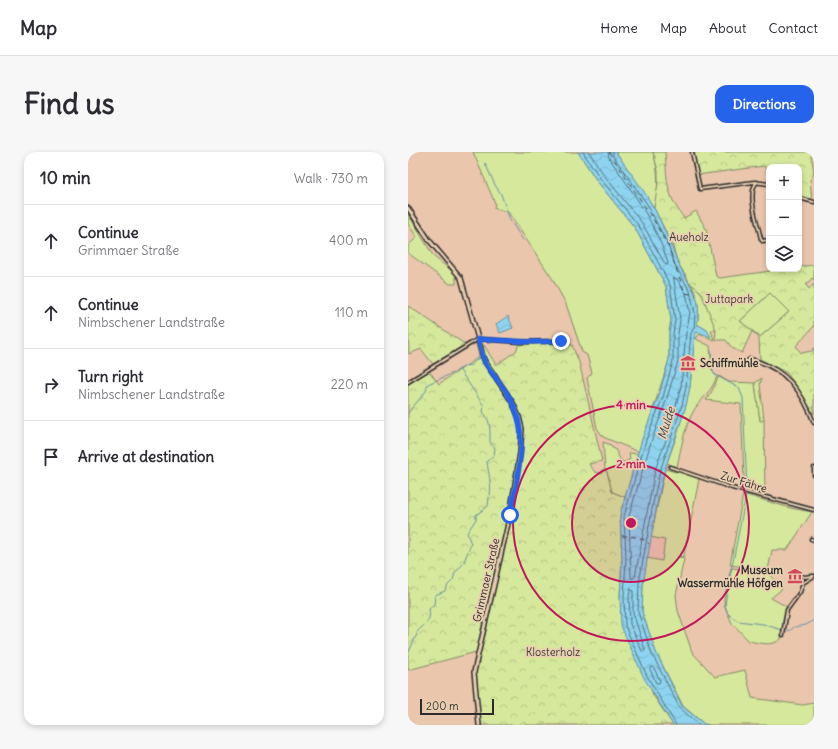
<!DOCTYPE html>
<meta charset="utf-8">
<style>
:root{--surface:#fff;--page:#f7f7f7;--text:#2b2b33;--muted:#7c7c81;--line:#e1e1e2;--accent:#2563eb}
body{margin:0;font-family:Delius,sans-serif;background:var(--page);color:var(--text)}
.controls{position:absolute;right:12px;top:12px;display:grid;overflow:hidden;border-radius:8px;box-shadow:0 2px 6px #0003}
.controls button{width:36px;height:36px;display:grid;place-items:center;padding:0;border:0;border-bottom:1px solid var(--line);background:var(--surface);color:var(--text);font:20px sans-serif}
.scale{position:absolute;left:12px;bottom:10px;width:74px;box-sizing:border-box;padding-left:4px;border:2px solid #2b2b2b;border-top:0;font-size:11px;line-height:14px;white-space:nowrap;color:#2b2b2b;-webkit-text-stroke:3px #eacfb1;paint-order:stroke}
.stop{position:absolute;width:12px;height:12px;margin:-9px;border:3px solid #2563eb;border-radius:50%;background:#fff}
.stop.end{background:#2563eb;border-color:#fff;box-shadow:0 1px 4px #0008}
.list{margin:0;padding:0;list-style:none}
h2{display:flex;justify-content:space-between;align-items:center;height:52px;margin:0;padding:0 16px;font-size:17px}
h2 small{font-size:13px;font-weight:400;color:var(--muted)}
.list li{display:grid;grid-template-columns:26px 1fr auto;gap:12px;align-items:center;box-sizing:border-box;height:72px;padding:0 16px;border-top:1px solid var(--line)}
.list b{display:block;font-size:15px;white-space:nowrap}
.list p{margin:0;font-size:13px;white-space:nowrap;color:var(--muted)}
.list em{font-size:13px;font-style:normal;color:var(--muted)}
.icon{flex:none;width:22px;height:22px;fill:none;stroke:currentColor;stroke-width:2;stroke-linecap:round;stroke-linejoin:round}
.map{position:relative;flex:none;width:406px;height:573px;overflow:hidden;border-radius:12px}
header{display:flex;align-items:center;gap:24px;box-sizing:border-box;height:56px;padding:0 20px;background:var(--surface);border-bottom:1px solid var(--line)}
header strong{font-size:19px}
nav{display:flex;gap:22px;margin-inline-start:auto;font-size:14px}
.intro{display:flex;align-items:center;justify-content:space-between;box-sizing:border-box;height:96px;padding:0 24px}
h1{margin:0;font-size:28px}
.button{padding:10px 18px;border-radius:12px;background:var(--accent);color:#fff;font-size:14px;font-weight:700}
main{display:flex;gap:24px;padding:0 24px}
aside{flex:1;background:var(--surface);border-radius:12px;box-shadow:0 2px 6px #0003}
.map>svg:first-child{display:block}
.green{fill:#d5e89c;stroke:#808a64}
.forest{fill:url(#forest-crowns);stroke:#808a64;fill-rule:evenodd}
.water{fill:url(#water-waves);stroke:#6690a1}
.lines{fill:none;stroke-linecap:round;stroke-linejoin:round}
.shore{stroke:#536f7a;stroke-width:1}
.stream{stroke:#6690a1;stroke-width:1}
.ferry{stroke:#3a4449;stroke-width:1;stroke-dasharray:5 4;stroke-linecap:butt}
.minor-casing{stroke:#2b2b2b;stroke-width:5}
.primary-casing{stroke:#2b2b2b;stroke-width:6}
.minor{stroke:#eacfb1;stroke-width:2}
.primary{stroke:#eacfb1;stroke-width:3}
.route{stroke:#2563eb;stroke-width:5}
.ring{fill:none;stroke:#c2185b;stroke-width:2}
.labels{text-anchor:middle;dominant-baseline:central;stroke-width:3.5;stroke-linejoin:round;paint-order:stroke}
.park-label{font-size:11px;fill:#3c3e36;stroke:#eacfb1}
.poi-label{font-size:11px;font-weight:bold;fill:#2b2b2b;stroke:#eacfb1;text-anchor:start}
.street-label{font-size:11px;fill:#2b2b2b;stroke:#eacfb1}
.water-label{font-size:12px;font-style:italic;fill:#3a4449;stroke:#eacfb1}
.centre{fill:#c2185b;stroke:#eacfb1;stroke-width:2}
.ring-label{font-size:12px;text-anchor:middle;font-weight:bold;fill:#c2185b;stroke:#eacfb1;stroke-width:3.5;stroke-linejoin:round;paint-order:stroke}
</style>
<header>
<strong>Map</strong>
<nav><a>Home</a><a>Map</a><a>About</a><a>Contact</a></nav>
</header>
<div class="intro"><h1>Find us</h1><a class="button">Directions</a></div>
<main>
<aside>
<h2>10 min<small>Walk · 730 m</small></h2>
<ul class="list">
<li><svg class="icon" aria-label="ahead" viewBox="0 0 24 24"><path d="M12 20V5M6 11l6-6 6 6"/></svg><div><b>Continue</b><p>Grimmaer Straße</p></div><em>400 m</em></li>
<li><svg class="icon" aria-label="ahead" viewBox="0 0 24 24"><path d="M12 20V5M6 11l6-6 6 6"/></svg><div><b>Continue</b><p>Nimbschener Landstraße</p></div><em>110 m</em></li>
<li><svg class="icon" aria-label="right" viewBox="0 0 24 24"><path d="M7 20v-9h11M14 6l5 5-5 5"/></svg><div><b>Turn right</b><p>Nimbschener Landstraße</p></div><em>220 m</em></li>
<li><svg class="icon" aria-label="arrive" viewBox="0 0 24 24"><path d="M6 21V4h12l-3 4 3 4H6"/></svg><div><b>Arrive at destination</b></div></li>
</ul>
</aside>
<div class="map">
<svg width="406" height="573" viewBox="0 0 406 573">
<defs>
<pattern id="forest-crowns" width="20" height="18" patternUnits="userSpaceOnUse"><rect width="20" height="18" fill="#d5e89c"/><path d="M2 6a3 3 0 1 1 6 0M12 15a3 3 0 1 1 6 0" fill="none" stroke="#b7c787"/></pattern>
<pattern id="water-waves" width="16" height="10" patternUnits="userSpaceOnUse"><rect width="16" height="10" fill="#8ed4f0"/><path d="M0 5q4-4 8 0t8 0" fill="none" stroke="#7bb6ce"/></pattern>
</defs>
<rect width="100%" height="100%" fill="#eac6ad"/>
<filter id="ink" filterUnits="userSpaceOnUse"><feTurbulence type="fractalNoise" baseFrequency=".025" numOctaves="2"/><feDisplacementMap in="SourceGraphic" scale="8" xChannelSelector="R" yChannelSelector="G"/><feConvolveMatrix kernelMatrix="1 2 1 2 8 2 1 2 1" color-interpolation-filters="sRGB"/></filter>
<g filter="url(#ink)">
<path class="green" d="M65,0H170L189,29L227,76L258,134L263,168L261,181V208L231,300L195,285L189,276L179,226L184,221L179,203L174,200L158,152L144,126L100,60L86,56L87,51Z
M208,0H245C251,20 251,36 246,56Z
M0,62L26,105L48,122V132H42L0,101V94L9,85L0,72Z
M282,131L293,140L309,178H303L306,188L291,182L288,187L302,194L304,219L309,224C304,239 294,246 286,258C276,276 273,296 269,315L259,311L270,280L282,235L287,181L299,178L289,172C292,158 290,143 282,131Z
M362,141L381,160L352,185L332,169Z
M311,224L321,230L347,231L352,268H356L357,343L331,335L335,332L336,325L333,252L298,248L303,241Z
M195,290L203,293V295L207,297L213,309L217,310L222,307L221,301L230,302L217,345L204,340L199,320L197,317Z
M257,317L268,320L270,317L284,322L291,327L276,404L271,405L276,407L268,443L270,459L284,500L307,525L337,518L344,546L395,553L406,551V573H301L296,572L275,554L248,500L234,460L235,432L239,406L254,409L257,388L243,385Z
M335,342L382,356L404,360L379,398H364L360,418L322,413Z
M323,416L359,420L374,437L363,446L379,455L375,468L373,487C364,495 352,491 341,489L324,471L317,455L316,447Z"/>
<path class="forest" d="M245,0H257C259,29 258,43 276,66L288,59L298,77L308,124L312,126L377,117H391V115L404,113L406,114V128L404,126L398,133L401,137L406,132V174L388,194L393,201L404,199L406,196V262L379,221L352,207L351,186L344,179L334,201L324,196L318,188H307L308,178L293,140L282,131L270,111L264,92L246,56L250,31V19ZM362,141L381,160L352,185L332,169Z
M285,0H403L406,22L402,28L404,48L391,45V15H361V23L356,14L289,23Z
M0,154L58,193L25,212L13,197L1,202Z
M69,191L76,211L91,231L108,261L113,287L103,352L70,495L68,500L0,518V231L21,219L31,232L71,205L68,192Z
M158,191L164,193L171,210L194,309L181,312L187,320L194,321V318L197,317L199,320L204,340L217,345L212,364L214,406L212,445L245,543L265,573H72L67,521L103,363L115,283L109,256L98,237L77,208L75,195L76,193L88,213L108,199L111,192Z
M354,226L352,232L356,268L352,269L347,231Z"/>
<path class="water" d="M170,0H208C219,17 233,33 243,51C254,70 261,90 270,110C280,136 295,139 289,172L299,178L303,185L290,180L287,181L282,235L278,254L256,320L250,347L235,432L234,460L248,500L274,554L296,572L301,573H265L236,526L213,474L212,445L214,406L212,363L234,287L251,243L261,208V181L263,168L258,134L227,76L189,29Z
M100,164L105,176L92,181L88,172Z"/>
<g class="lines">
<path class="shore" d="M175,0L192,26L231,74L262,133L267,168L265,182V209L255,245L238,288L216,364L218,406L216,445L217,474L239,524L268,573
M181,0L196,23L234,71L257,112L259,113L260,111C248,72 225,40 201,6L200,0
M205,0V4L239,52L260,93L267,113L282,139L287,161L286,176L283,181L278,235L274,253L252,319L246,346L231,431L230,460L244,502L271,555L291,573
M266,126L269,127L278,141L282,161L278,181L273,234L262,277L247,318L227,425L224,427L223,425L221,364L243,290L259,246L270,209V182L272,168Z
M223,437L225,439V461L237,498L236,500L234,499L222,472L221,445Z
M243,515L246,516L252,529L251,531H248L242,517Z"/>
<path class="stream" d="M77,11L87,33L93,42L102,68L115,88
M303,198L305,220L307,223L331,236L335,246L339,338
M51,217L76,254L75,260C83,268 82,279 82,290L87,296L86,303L79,309C80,321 84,332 82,343
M47,220L57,214L63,213L72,205
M0,261L18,239L20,232L45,221
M338,343L319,440L317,453L320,462L330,469L355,472L377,479L383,478L386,475L398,473L406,468
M9,480C16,472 24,470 21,457L26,453L27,443L37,439L40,433L45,428L47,421L55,412L63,392L59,381L68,367V363L80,354L81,345
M0,502L9,482"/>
<path class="ferry" d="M201,0L245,67L260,94L277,141L288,143
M214,384C225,384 234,385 241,392"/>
<g class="minor-casing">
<path id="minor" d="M284,0L292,37L346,30L361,32
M349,30C338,41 350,72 353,87L354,89L361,88
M391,46L406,50
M333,213L342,207C377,216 394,238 406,271
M0,230L70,187L113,190L153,189
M262,315L324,336L406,358
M406,316V323
M403,387L406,388
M388,421L396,425L405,424
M375,483L379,458L392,440L395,431L406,424"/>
</g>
<g class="primary-casing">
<path id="primary" d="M0,56L21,88L53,126L76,208L105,251L111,265L114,277L112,301L102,363L66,520L71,573"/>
</g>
<use href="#minor" class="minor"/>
<use href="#primary" class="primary"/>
</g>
</g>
<g class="lines" filter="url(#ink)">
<path class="route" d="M102,363C109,323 123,283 102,246C95,233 84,223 77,211C74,203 72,195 70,187L125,190L153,189"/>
</g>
<circle cx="223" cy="371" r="59" fill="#c2185b" fill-opacity=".12"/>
<g class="ring">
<circle cx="223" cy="371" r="59"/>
<circle cx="223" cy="371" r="118"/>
</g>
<defs>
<g id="museum-bare" transform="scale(1.2)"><path d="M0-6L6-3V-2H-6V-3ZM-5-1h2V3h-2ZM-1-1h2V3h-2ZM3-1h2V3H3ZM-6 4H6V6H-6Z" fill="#d1495b" stroke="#eacfb1" stroke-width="2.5" paint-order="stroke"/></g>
</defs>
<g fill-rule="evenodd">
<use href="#museum-bare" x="280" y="211"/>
<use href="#museum-bare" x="387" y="424"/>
</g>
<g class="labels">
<g class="park-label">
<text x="281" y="85">Aueholz</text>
<text x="321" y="147">Juttapark</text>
<text x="145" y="500">Klosterholz</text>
</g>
<g class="poi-label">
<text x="292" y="211">Schiffmühle</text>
<text x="375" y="418" text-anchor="end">Museum<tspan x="375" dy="13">Wassermühle Höfgen</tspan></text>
</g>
<g class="street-label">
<text transform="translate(336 330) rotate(17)">Zur Fähre</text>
<text transform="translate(78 428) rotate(-77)">Grimmaer Straße</text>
</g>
<g class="water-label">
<text transform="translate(258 271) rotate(-73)">Mulde</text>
</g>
</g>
<circle cx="223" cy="371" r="6" class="centre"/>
<g class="ring-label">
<text x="223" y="257">4 min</text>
<text x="223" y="316">2 min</text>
</g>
</svg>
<div class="controls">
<button>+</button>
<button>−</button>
<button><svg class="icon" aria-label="layers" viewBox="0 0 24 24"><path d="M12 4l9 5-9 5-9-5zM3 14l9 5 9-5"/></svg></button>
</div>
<div class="scale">200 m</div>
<div class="stop" style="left:102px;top:363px"></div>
<div class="stop end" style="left:153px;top:189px"></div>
</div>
</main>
